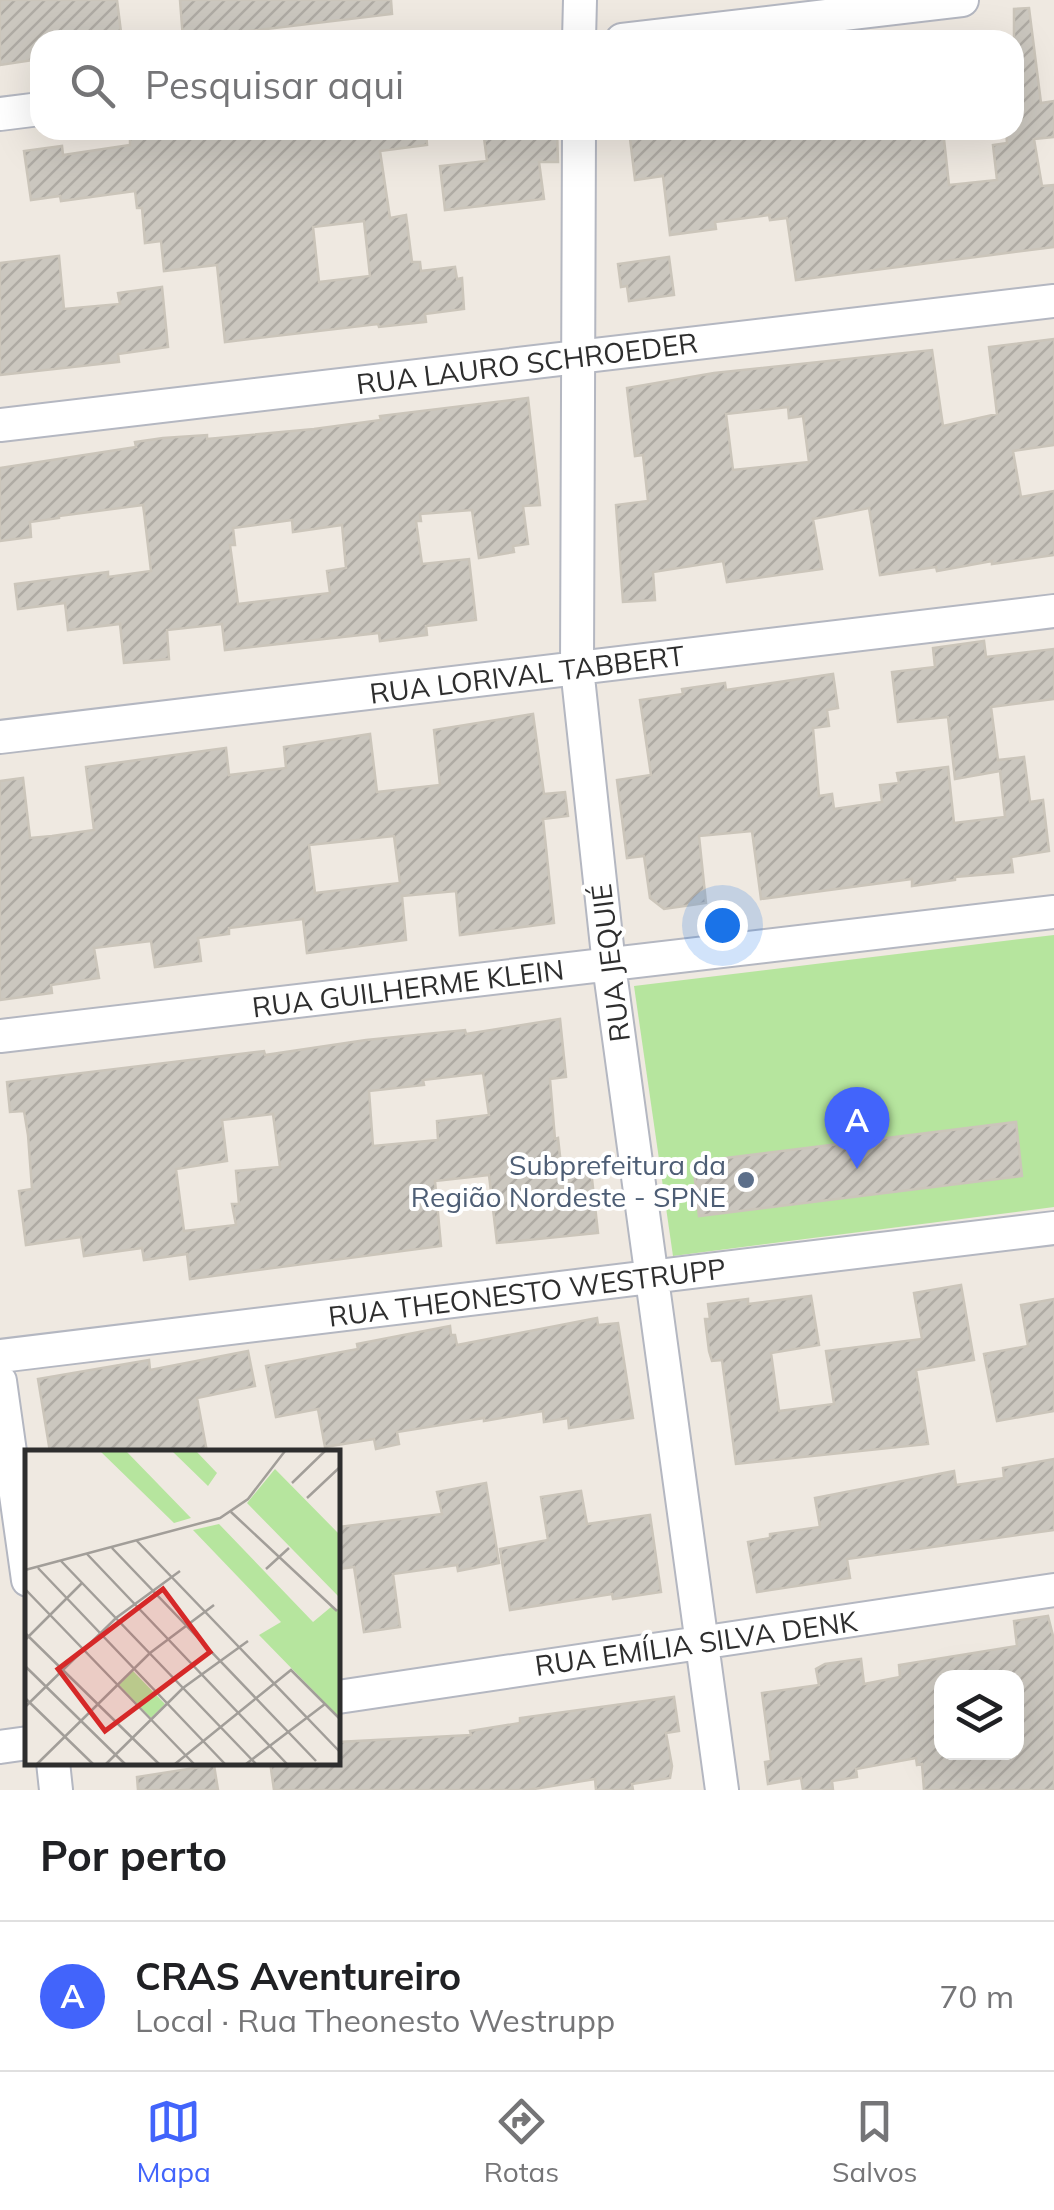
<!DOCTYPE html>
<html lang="pt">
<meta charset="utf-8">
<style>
:root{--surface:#fff;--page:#f6f6f6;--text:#202124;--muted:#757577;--line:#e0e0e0;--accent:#4264fb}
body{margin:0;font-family:Mulish,sans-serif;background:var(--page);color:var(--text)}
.controls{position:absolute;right:30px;bottom:30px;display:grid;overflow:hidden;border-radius:20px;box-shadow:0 10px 40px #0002}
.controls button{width:90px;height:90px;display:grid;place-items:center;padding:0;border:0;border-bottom:2px solid var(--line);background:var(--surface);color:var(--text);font:50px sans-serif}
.you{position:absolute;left:722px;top:925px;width:35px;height:35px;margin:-25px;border:8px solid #fff;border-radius:50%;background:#1a73e8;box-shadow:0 0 0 15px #1a73e833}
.badge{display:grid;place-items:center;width:65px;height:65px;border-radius:50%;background:var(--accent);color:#fff;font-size:32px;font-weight:700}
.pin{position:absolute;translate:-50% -82px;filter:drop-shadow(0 2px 5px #0008)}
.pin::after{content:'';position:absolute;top:52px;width:35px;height:30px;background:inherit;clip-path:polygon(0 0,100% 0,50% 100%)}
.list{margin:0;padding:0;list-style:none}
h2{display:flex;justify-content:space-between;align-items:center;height:130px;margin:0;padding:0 40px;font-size:42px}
h2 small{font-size:32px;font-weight:400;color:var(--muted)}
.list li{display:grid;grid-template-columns:65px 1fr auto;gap:30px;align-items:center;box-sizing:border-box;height:150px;padding:0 40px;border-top:2px solid var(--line)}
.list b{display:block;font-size:38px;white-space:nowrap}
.list p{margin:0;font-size:32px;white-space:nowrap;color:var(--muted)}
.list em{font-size:32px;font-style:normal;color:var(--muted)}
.icon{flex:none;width:55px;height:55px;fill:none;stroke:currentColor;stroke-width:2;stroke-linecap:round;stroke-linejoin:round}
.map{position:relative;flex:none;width:1054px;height:1790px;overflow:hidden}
.search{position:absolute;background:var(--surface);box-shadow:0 10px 40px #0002;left:30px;right:30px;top:30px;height:110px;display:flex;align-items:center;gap:25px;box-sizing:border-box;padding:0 35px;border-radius:30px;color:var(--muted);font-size:38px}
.sheet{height:280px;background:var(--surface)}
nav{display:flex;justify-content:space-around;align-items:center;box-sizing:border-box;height:140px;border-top:2px solid var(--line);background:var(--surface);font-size:28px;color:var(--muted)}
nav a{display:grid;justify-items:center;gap:5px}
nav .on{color:var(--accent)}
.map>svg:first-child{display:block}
.grass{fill:#b6e59e}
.building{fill:url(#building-hatch);stroke:#cbc5ba;stroke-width:2.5;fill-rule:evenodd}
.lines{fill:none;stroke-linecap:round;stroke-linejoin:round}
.minor-casing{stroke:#b4b7c1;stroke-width:36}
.minor{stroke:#fff;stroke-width:32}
.service-dot{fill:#5c6f8a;stroke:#fff;stroke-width:4}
.labels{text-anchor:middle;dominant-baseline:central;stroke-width:8;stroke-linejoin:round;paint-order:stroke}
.street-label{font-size:28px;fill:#2e2e2e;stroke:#fff}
.service-label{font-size:28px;fill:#4e5e75;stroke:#fff;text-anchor:end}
.inset-road{fill:none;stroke:#a29e99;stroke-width:2.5}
.view{fill:#d62828;fill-opacity:0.15;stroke:#d62828;stroke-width:5}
.inset-edge{fill:none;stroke:#2e2e2e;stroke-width:5}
</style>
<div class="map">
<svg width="1054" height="1790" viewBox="0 0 1054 1790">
<defs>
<pattern id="building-hatch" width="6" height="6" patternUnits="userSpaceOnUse" patternTransform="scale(2.5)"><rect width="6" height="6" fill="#cbc7bf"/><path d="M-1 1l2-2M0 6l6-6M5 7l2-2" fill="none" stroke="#afaba4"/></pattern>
</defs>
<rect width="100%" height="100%" fill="#efe9e1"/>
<path class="grass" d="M1054,935V1207L673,1256L634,986Z"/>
<path class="building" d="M0,0H117L122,40H40V59L0,65Z
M180,0H391L392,14L183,39Z
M1029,8L1041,103L1054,101V137L1034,139L1042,186L1054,185V247L796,280L787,218L770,220L769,215L715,222L716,229L670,235L663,176L635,180L629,130H943L949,185L997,180L993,145L1007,143L1006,130H1014V9Z
M201,130H426L427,145L380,151L390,218L406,215L412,262H420L421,271L455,267L457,279L462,278L464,309L425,314L426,322L379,327L378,324L225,342L217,265L164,271L161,241L145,243L142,208H137L135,191L61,201L60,196L31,200L24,151L62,146L63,155L130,145V139ZM364,221L370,276L319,282L313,227Z
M483,130H557L558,162H539L544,199L445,210L440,166L487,161Z
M59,256L64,309L120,304L118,293L162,287L168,347L118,354L119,362L0,375V263Z
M669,257L674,295L629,301L627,286L621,287L618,264Z
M1054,339V445L1013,451L1021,497L1054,491V555L992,564V561L937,571L936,567L880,575L869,508L813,519L822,569L727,582L723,561L653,572L655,600L623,602L616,505L648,501L643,455L635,456L627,388L714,373L932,350L943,426L997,414L989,347ZM788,407L789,418L803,416L809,462L733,470L726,414Z
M528,398L540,505L523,506L528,544L513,546L514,552L479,558L472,510L420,514L421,521H416L422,564L469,559L476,620L426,626L427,635L380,641L379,633L225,650L222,624L167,630L169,659L124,663L120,624L68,630L65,603L18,609L15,584L108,572V577L151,571L144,512L143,505L59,516V518L30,522L31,537L0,541V468L136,447L135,442L163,438L207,435V439L314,429L381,420L380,416ZM292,520L293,532L342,525L346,568L327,571L330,593L238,604L230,545H235L233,528Z
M984,641L986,657L1054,649V699L991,707L998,760L1024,757L1030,802L1043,800L1049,851L1011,857L1013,872L955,877V880L912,886V879L761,899L752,831L699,836L706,903L664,909L650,898L644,856L627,858L617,780L651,775L640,700L683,694L682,689L725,683L726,690L833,674L838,708L827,710L829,726L813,728L819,796L832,794L834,809L882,802L880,785L899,783L897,773L948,767L954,823L1005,817L1000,771L955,779L948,717L898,722L892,672L935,667L933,648Z
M533,714L544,794L565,792L568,816L543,819L554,923L460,935L456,891L402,896L406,940L307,953L303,919L229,928V934L198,938L201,961L155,967L151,941L94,948L99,978L51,985L52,993L0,1000V781L23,778L30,838L52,836L94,830L86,767L226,748L229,775L286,768L284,747L370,734L377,792L440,785L434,730ZM394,836L400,883L315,893L309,845Z
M560,1019L566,1077L550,1079L555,1139L558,1138L561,1165L590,1161L598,1233L497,1243L489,1175L435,1181L441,1246L190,1279L187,1254L144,1260L142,1248L84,1256L81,1237L26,1245L19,1191L32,1189L28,1135L24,1111L10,1112L7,1082L264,1051L265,1055L366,1040L465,1030L466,1034ZM483,1073L489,1115L437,1121L438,1140L373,1146L369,1091L424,1085L423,1080ZM273,1114L280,1167L236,1171L239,1204H232L236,1225L184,1231L176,1169L227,1161L222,1120Z
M1016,1122L1022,1176L699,1216L693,1162Z
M961,1285L974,1360L916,1370L928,1444L736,1464L722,1360L712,1361L709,1351L705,1319H710L708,1304L748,1299V1304L811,1296L819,1345L771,1353L779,1411L834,1404L826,1351L922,1339L914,1293Z
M1054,1299V1411L997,1421L984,1354L1028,1346L1021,1305Z
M597,1318L598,1325L618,1323L633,1418L569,1428L568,1418L544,1422L543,1411L484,1421V1418L397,1432L399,1444L376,1449L374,1439L325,1447L318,1409L276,1417L266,1366L358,1349L357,1344L450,1326L451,1335H455L457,1345Z
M248,1351L255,1386L197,1398L207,1452H50L38,1379L149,1360L150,1370Z
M1054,1459V1530L847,1559L850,1578L757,1592L748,1542L770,1538V1534L820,1527L815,1498L954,1471L956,1485L1004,1478L1003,1468Z
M486,1483L499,1563L458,1571L457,1565L393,1574L400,1627L364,1632L354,1567L338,1569V1527L442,1514L437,1492Z
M581,1491L587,1524L650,1515L661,1592L613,1599L612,1594L510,1610L500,1549L548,1540L541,1497Z
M1048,1616L1054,1640V1790H924L922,1764L917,1765L916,1758L856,1769L857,1777L832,1781L833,1790H803L801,1778L768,1784L765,1762L771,1761L762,1693L819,1685L816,1669L825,1664L861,1659L864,1684L900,1677L899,1665L1017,1646L1014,1621ZM942,1678H1016V1752H942Z
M674,1697L679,1731L666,1733L672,1766L670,1778L632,1784L633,1790H596L595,1779L528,1790H274L270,1762H338V1742L471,1735L470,1731L520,1723V1718Z
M214,1765L218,1790H138L137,1777Z"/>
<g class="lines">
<g class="minor-casing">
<path id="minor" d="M579,40L580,0
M622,40L962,0
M0,114L40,109
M579,130L577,668L609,965L722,1790
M0,425L1054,301
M0,737L1054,611
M0,1036L1054,912
M0,1356L1054,1228
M0,1381L28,1580
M338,1697L1054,1590
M0,1747L28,1743
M53,1762L56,1790"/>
</g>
<use href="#minor" class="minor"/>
</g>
<circle class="service-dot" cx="746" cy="1180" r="10"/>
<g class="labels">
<g class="street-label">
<text transform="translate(527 363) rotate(-7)">RUA LAURO SCHROEDER</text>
<text transform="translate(527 674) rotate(-7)">RUA LORIVAL TABBERT</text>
<text transform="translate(610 963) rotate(-97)">RUA JEQUIÉ</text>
<text transform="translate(408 988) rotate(-7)">RUA GUILHERME KLEIN</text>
<text transform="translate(527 1292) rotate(-7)">RUA THEONESTO WESTRUPP</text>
<text transform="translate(696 1643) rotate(-8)">RUA EMÍLIA SILVA DENK</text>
</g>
<g class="service-label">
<text x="726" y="1164">Subprefeitura da<tspan x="726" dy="32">Região Nordeste - SPNE</tspan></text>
</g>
</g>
<g transform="translate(25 1450)">
<rect width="315" height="315" fill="#efe9e1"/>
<path d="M108,221L140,254L126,268L94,235Z" fill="#b6e59e"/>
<path d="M75,1H101L166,68L149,73ZM147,1H171L192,23L183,36ZM250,19L315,85V148L222,53ZM194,74L288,172L306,157L315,160V268L234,185L256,172L168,80Z" fill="#b6e59e"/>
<path class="inset-road" d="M267,33L300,1M282,48L315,17M206,62L312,161M112,91L315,302M87,98L291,311M62,104L262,314M36,111L231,314M13,118L200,314M241,119L264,98M0,120L195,68L223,49L260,1M0,139L169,314M0,183L134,314M0,190L57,133M0,216L100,314M0,248L68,314M0,257L91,168L155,121M12,314L125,203L189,155M81,314L158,238L223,191M150,314L266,220L315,269M221,314L300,254"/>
<path class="view" d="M138,139L185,202L80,281L33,219Z"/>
<rect width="315" height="315" class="inset-edge"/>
</g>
</svg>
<div class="controls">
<button><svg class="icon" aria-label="layers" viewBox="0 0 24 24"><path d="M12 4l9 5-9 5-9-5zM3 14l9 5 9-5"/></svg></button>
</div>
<div class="you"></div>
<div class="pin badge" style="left:857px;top:1169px">A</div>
<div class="search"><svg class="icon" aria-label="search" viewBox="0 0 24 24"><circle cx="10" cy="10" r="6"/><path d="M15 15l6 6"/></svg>Pesquisar aqui</div>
</div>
<section class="sheet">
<h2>Por perto<small></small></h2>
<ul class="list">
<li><span class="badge">A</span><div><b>CRAS Aventureiro</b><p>Local · Rua Theonesto Westrupp</p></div><em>70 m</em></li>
</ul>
</section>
<nav>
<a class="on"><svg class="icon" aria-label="map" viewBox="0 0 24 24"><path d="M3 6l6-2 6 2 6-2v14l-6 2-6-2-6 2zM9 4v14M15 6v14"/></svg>Mapa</a>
<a><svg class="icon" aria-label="directions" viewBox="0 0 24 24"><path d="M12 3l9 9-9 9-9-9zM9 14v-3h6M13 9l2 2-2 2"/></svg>Rotas</a>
<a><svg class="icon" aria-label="saved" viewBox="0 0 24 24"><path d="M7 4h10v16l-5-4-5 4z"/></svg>Salvos</a>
</nav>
